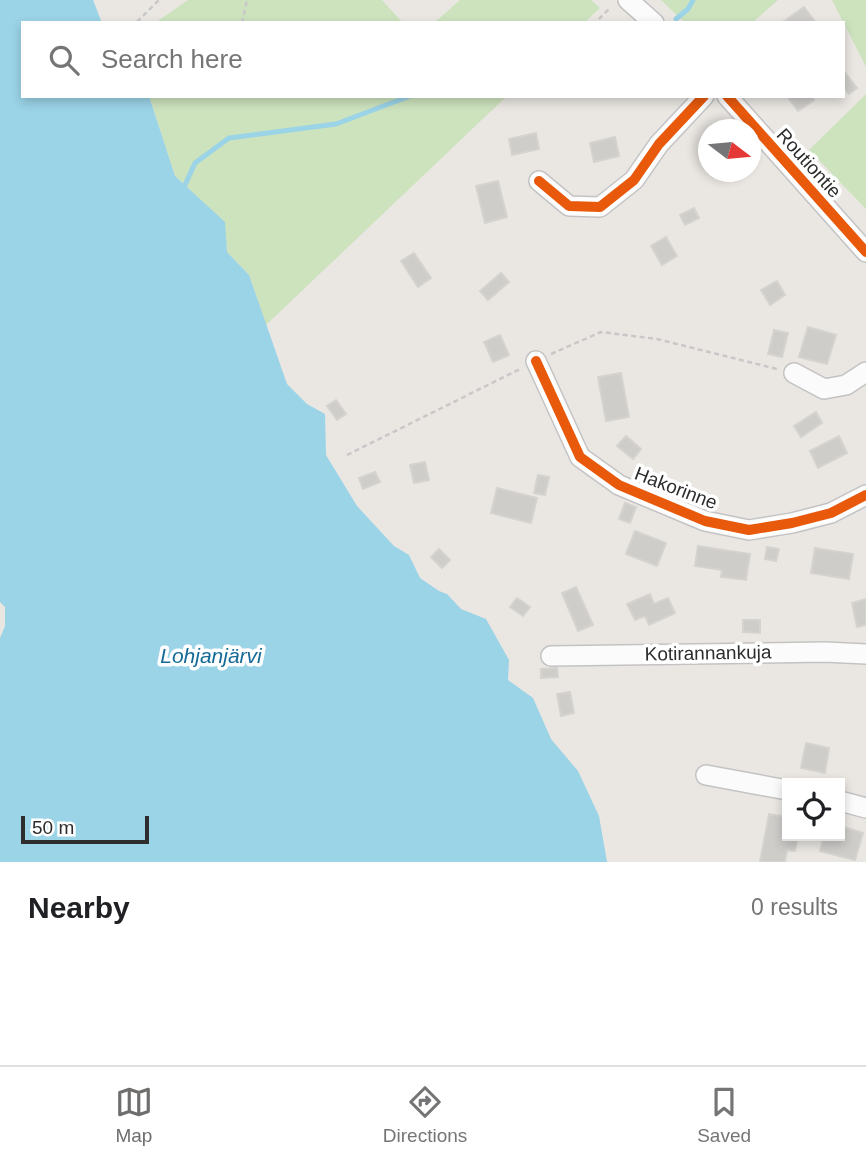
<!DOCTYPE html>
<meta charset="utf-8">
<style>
:root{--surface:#fff;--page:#f6f6f6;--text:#202124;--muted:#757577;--line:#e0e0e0;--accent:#6f6e6d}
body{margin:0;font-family:Helvetica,sans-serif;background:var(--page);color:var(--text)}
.controls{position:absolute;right:21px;bottom:21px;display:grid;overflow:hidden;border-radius:0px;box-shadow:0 4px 10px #0003}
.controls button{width:63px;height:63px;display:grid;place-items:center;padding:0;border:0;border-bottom:2px solid var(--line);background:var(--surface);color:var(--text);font:35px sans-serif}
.compass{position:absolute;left:698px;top:119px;width:63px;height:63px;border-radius:50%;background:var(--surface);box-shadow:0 4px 10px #0003;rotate:106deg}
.scale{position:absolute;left:21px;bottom:18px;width:128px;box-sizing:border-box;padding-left:7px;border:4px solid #2d2d2d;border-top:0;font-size:19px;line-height:24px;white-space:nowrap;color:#2d2d2d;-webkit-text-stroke:5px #fff;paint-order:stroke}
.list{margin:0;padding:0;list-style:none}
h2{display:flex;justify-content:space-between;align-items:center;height:91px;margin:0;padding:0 28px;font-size:30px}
h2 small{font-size:23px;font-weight:400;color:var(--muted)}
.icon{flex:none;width:38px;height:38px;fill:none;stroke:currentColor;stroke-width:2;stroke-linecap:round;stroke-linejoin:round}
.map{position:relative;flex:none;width:866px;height:862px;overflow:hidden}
.search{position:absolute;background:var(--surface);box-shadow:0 4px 10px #0003;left:21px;right:21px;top:21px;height:77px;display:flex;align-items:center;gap:18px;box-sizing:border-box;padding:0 24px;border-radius:0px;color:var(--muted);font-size:26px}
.sheet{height:203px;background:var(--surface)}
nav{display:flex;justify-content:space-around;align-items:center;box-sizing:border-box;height:98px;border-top:2px solid var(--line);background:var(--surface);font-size:19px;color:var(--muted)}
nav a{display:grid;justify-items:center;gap:4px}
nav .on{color:var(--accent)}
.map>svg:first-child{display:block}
.green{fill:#cde3be}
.water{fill:#9bd3e7}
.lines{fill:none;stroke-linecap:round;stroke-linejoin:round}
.stream{stroke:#9bd3e7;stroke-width:5}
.building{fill:#cfcdca;stroke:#d5d3cf;stroke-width:2}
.minor-casing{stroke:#c4c3c3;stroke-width:22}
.path{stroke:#c8c8c8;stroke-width:2.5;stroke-dasharray:5 3.5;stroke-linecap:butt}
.minor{stroke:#fcfbfb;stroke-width:19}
.cycleway-casing{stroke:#fff;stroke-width:15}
.cycleway{stroke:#e8590c;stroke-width:10}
.labels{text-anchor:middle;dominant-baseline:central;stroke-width:7;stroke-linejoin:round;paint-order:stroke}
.street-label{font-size:19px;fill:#2d2d2d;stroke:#fff}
.water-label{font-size:21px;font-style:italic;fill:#156a98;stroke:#fff}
</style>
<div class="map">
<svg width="866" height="862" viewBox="0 0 866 862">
<rect width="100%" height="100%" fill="#eae7e3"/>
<path class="green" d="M188,0H382L403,23H155Z
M460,0H591L600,8L584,23H434Z
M661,0H778L752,23H685Z
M832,0H866V67Z
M866,94V209L809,150Z
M149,96H507L266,325L249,275L227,252L224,222L175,176Z"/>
<path class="water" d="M0,0H93L102,23H23V96H149L175,176L225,222L227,252L249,275L287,384L307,404L325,414L326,455L357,506L394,546L409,555L420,578L439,591L447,594L461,609L486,619L509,660L508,680L533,698L551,739L578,771L599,816L607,862H0V638L5,626V607L0,602Z"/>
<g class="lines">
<path class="stream" d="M676,19L688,9L693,0
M185,185L195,163L229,138L336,124L410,96"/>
</g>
<path class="building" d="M804,7L816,23H784L783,22Z
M843,70L857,88L849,94L843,87Z
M787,96H811L814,100L798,111Z
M536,133L539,149L512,155L509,139Z
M615,137L619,156L594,162L590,143Z
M498,181L507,217L485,223L476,186Z
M694,208L699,218L685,225L680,215Z
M666,237L677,256L662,265L651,246Z
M414,253L431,278L418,287L401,261Z
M501,273L509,282L488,300L480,291Z
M777,281L785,295L770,305L761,290Z
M808,327L836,335L827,364L799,357Z
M774,330L788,333L782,357L768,354Z
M500,335L509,355L493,362L484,342Z
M621,373L629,417L606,421L598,377Z
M336,400L346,414L337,420L327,406Z
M816,412L822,423L801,437L794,426Z
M626,436L641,449L633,459L617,446Z
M839,436L847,453L818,468L810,451Z
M425,462L429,480L414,483L410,465Z
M375,472L380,482L363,489L359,478Z
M538,475L549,477L545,495L534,493Z
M497,488L537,498L531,523L491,513Z
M625,503L636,507L630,523L619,519Z
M635,531L666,543L657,566L626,554Z
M698,546L750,554L746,580L721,577L722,570L695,566Z
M767,547L779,549L776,561L765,559Z
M815,548L853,554L849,579L811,573Z
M439,549L450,560L442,568L431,557Z
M576,587L593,625L578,631L562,593Z
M650,594L654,604L668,598L675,613L649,625L645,616L635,620L627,604Z
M517,598L530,607L523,616L510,607Z
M866,599V625L857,627L852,603Z
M743,620H760V633L743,632Z
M557,668L558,677L541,678V669Z
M570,692L574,713L561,716L557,694Z
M806,743L829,748L825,773L801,768Z
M769,814L787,817V836H798L795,851L787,850L785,862H760Z
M840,826L863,833L855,860L820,851L824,836H840Z"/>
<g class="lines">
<g class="minor-casing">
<path id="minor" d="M628,0L654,23
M727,96L866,252
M539,181L569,206L600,207L634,180L659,144L704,96
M536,361L580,457L619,485L705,521L749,530L792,523L831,513L866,495
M794,373L824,389L846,385L866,372
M551,656L825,652L866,654
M706,775L787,790
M840,801L866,808"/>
</g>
<path class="path" d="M137,22L159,0
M242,23L247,0
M583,23L596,22L611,7
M551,354L601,332L657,339L777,369
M347,455L520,369"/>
<use href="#minor" class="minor"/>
<g class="cycleway-casing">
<path id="cycleway" d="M727,96L866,252
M539,181L569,206L600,207L634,180L659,144L704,96
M536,361L580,457L619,485L705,521L749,530L792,523L831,513L866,495"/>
</g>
<use href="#cycleway" class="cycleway"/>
</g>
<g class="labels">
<g class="street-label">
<text transform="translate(809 163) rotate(48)">Routiontie</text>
<text transform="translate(676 488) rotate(21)">Hakorinne</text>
<text transform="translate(708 653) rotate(-1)">Kotirannankuja</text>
</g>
<g class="water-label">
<text x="211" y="655">Lohjanjärvi</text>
</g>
</g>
</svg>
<div class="controls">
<button><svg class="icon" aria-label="locate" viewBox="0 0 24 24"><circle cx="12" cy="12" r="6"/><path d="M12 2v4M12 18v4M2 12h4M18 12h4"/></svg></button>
</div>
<svg class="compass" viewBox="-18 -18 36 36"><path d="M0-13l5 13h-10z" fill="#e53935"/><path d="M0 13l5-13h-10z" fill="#757577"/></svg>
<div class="scale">50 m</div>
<div class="search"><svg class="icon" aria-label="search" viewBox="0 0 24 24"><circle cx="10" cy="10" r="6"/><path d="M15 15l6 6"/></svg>Search here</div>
</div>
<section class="sheet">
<h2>Nearby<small>0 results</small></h2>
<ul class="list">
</ul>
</section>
<nav>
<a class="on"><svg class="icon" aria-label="map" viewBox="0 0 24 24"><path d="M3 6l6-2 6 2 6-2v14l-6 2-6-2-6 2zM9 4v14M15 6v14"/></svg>Map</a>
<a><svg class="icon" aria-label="directions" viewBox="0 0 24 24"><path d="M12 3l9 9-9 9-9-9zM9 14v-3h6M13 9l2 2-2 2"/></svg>Directions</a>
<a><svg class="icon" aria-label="saved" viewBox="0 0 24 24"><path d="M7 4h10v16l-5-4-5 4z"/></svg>Saved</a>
</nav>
